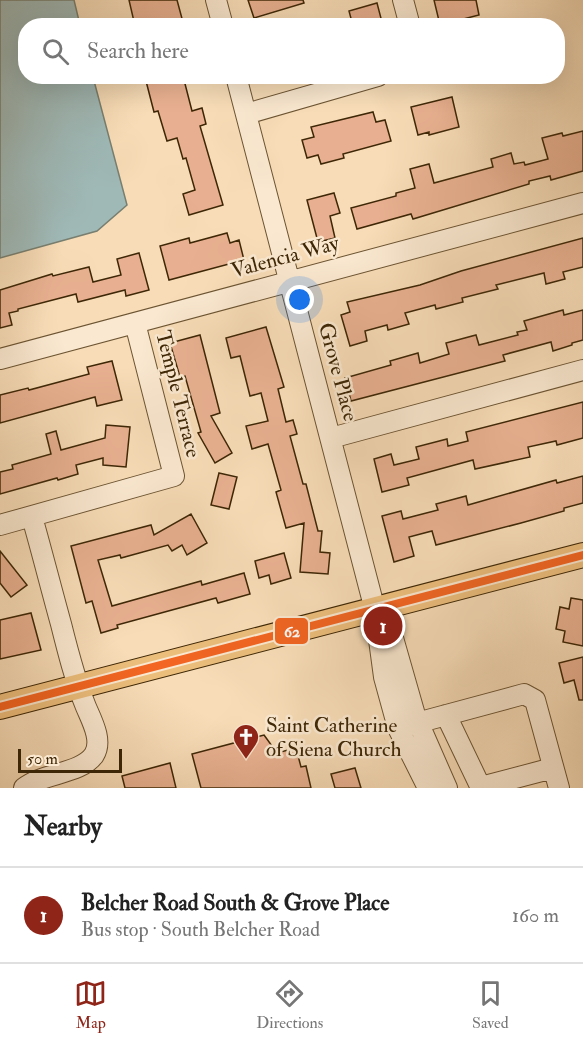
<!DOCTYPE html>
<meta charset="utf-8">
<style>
:root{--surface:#fff;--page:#f6f6f6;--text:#222;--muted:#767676;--line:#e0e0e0;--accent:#8f2418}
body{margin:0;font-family:"IM FELL Double Pica",serif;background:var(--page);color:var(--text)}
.scale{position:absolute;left:18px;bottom:15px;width:104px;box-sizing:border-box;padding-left:6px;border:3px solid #3e2706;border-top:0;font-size:16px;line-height:21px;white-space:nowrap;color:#3e2706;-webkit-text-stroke:4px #fae8d0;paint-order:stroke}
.you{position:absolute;left:300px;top:300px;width:21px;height:21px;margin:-15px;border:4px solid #fff;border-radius:50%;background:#1a73e8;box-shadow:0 0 0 9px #1a73e833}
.badge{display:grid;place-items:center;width:39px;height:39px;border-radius:50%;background:var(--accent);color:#fff;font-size:20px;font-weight:700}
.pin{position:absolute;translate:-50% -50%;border:3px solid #fff;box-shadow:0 2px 6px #0006}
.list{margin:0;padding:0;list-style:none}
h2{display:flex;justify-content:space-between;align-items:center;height:78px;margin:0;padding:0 24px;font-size:26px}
h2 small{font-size:20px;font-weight:400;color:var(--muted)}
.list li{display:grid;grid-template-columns:39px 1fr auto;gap:18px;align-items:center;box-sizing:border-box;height:96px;padding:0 24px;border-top:2px solid var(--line)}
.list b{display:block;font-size:22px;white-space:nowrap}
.list p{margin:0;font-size:20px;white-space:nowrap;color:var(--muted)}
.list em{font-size:20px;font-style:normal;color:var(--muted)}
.icon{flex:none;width:33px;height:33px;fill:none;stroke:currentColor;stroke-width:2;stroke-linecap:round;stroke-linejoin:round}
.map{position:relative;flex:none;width:583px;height:788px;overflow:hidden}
.search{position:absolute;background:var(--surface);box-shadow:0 6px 24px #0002;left:18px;right:18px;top:18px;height:66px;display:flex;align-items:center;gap:15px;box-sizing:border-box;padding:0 21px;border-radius:24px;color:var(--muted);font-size:22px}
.sheet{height:174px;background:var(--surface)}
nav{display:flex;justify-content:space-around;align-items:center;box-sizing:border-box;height:84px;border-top:2px solid var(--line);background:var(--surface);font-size:16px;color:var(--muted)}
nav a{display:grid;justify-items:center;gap:3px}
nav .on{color:var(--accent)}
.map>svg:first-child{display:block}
.water{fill:#9fb9b7;stroke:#787f70;stroke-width:1.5}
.building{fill:#e8b090;stroke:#3e2706;stroke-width:1.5}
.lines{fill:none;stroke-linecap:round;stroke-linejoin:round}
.minor-casing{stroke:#6c5432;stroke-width:22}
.major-casing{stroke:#3e2706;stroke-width:26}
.minor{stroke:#fae8d0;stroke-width:20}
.major{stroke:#ecbe7c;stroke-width:24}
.bus-1-casing{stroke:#fae8d0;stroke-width:12}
.bus-1{stroke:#f26522;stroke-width:8}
.labels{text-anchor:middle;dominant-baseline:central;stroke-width:5;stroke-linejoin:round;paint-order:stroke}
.street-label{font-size:21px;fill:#3e2706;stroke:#fae8d0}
.poi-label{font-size:21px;fill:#3e2706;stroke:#fae8d0;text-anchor:start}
.line-badge{stroke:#fae8d0;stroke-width:2}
.badge-label{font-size:16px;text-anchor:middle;font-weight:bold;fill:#fff}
</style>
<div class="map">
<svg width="583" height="788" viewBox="0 0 583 788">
<rect width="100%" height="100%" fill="#f7dcb7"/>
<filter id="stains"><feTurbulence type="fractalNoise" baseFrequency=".00333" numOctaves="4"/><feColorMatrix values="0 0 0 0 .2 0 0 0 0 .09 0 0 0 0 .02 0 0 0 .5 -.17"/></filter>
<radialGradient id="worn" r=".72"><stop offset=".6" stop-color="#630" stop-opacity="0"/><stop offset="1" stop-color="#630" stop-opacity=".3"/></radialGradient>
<path class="water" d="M0,0H74L80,25L26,26V76L93,77L127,205L97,231L0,258Z"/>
<path class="building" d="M129,0H177L184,26H135Z
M248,0H303L304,3L254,18Z
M434,0H476L479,15L440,25Z
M377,3L383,26H353L349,11Z
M155,76H183L192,111L202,108L206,124L200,126L223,205L189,215L183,194L195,190L186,158L183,159L177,138L167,141L158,111L154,112L146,81L155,79Z
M452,97L459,127L429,135V132L418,135L411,107Z
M373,112L376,122L385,120L391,141L343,154L344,158L321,164L318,155L307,158L302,140L314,137L311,127Z
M583,131V171L551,180L550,176L529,181V184L413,219L411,214L357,229L351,208L396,196V193L415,188L410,169L429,164L434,183L493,167L491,159L511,153L514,164L524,162L525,165L548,159L542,138L562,133L563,136Z
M334,193L340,213L330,216L335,238L318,242L307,200Z
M227,233L230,243L239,240L244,260L169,280L160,246L189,238L190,243Z
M583,238V267L563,272L565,279L546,284L544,273L496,285L498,289L462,298L463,302L436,309L435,305L405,313L409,324L388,330L387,325L365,331L367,341L350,346L341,315L350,312L347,302L420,285L461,271Z
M139,253L149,290L126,296L125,290L78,302L76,294L18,309V311L9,313L12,325L0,328V290L52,274L53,276L89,267L93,282L121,275L117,259Z
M563,310L564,315L583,310V340L572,343V345L553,351L551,342L503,355L505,361L351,401L345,378L391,365L390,361L418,353L420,363L449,354L446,343L476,335L479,345L518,335L517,332L527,330L524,321Z
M266,327L284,387L278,389L286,422L293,420L297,434L290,436L303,484H306L318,531H322L320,552L330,553L328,574L300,572L304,523L286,528L276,492L281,490L268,444L252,449L246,426L268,421L261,393L250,396L240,356L231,358L226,338Z
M200,335L220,413L211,416L232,453L215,463L198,433L201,432L185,376L180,377L170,343Z
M112,361L122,400L97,406L95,397L0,423V395L28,388L29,390L89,374L87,367Z
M583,402V438L557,445L556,441L528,447L530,457L475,469L473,460L407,478L409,485L382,492L374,459L391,454L394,465L419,459L416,447L447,439L448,446L468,441L466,432Z
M106,425L130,427L126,467L103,465V458L76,465L78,474L58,480L57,478L0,494V472L13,469L12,465L51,454L46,434L56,431L61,450L105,438Z
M219,473L237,477L229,509L211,505Z
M583,476V503L564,508V511L521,523L436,545L432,531L409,537L414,556L394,562L382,516L401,511L403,519L438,510L436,504L466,496L468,505L556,480L557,483Z
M191,514L207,543L187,555L182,545L172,551L168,545L121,558L120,555L98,560L112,606L201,581L202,585L244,573L250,594L218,603L216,598L117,625L118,628L101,633L92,601L86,603L71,546L151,525L154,535Z
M0,551L27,585L11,597L0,583Z
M284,553L291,578L271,584L269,575L259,578L255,561Z
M571,598L583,600V646L563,642L565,631L556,629L560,607L569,609Z
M31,613L41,650L0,659V620Z
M583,657V700H579L574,680L564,683L559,663Z
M264,735L277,753L296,748L301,767L306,766L311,788H201L192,754Z
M170,763L176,788H125L122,776Z
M355,768L361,788H335L331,774Z"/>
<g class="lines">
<g class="minor-casing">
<path id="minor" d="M216,0L223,26
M403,0L410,26
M236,76L375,610L384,677L398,728L428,788
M246,114L378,76
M0,359L583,203
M331,438L583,370
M0,525L174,476L135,323
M378,615L393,638L415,715L447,788
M446,715L481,788
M398,728L524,694L535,700L559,788
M481,787L553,768
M24,788C42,773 81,774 94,755C103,741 92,721 86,707C75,680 68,652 61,624C51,588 42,552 32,517"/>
</g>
<g class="major-casing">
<path id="major" d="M0,707L583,555"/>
</g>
<use href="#minor" class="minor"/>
<use href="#major" class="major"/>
<g class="bus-1-casing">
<path id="bus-1" d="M0,707L583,555"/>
</g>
<use href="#bus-1" class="bus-1"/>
</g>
<defs>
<g id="church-pin" transform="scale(1.35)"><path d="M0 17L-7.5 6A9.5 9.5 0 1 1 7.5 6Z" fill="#8f2418" stroke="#fae8d0"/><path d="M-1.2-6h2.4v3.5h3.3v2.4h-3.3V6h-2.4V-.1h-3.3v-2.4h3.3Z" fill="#fff"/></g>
</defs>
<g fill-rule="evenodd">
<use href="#church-pin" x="246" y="737"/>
</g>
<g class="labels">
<g class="street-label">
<text transform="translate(285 257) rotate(-15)">Valencia Way</text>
<text transform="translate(338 372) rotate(75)">Grove Place</text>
<text transform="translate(178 394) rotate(76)">Temple Terrace</text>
</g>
<g class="poi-label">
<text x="266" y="725">Saint Catherine<tspan x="266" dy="24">of Siena Church</tspan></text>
</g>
</g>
<rect class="line-badge" x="274" y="617" width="35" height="28" rx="6" fill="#f26522"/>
<g class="badge-label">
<text x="292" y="637">62</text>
</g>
<rect width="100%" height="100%" filter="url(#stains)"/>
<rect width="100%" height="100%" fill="url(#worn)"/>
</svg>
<div class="scale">50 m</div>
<div class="you"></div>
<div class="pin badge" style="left:383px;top:626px">1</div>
<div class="search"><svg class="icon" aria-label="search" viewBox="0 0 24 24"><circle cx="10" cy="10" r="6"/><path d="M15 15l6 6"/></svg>Search here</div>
</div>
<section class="sheet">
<h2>Nearby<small></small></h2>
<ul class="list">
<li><span class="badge">1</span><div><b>Belcher Road South &amp; Grove Place</b><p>Bus stop · South Belcher Road</p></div><em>160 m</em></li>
</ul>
</section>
<nav>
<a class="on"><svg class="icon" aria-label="map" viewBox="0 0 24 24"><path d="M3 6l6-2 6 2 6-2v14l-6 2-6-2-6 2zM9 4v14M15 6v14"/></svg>Map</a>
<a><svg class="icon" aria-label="directions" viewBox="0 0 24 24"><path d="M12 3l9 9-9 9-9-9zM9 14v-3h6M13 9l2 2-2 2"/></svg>Directions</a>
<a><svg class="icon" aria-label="saved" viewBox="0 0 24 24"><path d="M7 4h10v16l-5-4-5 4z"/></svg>Saved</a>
</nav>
